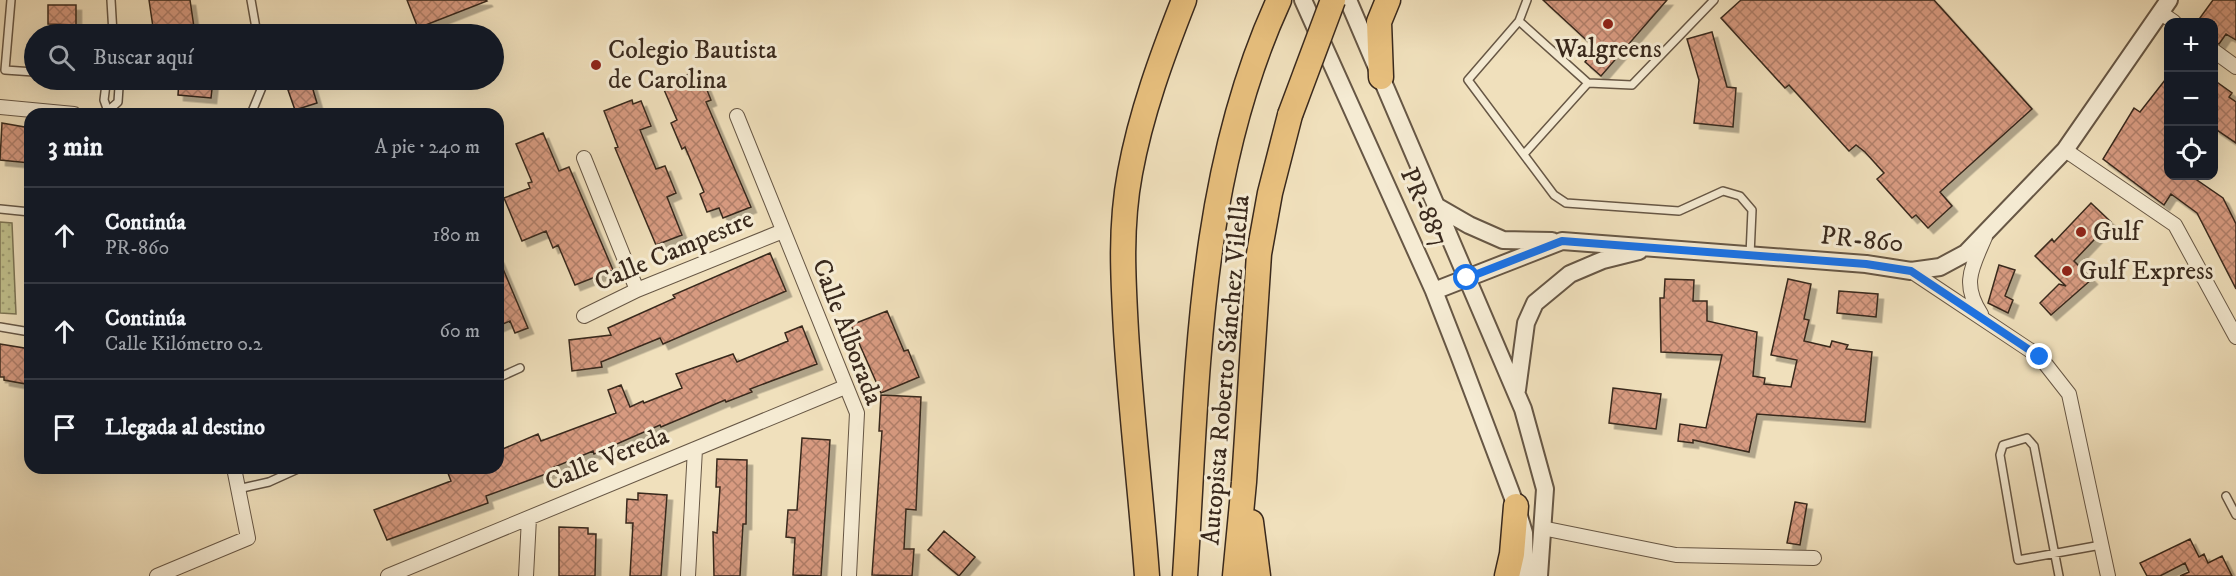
<!DOCTYPE html>
<html lang="es">
<meta charset="utf-8">
<style>
:root{--surface:#171b24;--page:#242831;--text:#f1f3f6;--muted:#9ea1a6;--line:#363941}
body{margin:0;font-family:"IM FELL DW Pica",serif;background:var(--page);color:var(--text)}
.controls{position:absolute;right:18px;top:18px;display:grid;overflow:hidden;border-radius:12px;box-shadow:0 6px 24px #0002}
.controls button{width:54px;height:54px;display:grid;place-items:center;padding:0;border:0;border-bottom:2px solid var(--line);background:var(--surface);color:var(--text);font:30px sans-serif}
.stop{position:absolute;width:18px;height:18px;margin:-14px;border:4px solid #1a73e8;border-radius:50%;background:#fff}
.stop.end{background:#1a73e8;border-color:#fff;box-shadow:0 2px 6px #0008}
.list{margin:0;padding:0;list-style:none}
h2{display:flex;justify-content:space-between;align-items:center;height:78px;margin:0;padding:0 24px;font-size:26px}
h2 small{font-size:20px;font-weight:400;color:var(--muted)}
.list li{display:grid;grid-template-columns:39px 1fr auto;gap:18px;align-items:center;box-sizing:border-box;height:96px;padding:0 24px;border-top:2px solid var(--line)}
.list b{display:block;font-size:22px;white-space:nowrap}
.list p{margin:0;font-size:20px;white-space:nowrap;color:var(--muted)}
.list em{font-size:20px;font-style:normal;color:var(--muted)}
.icon{flex:none;width:33px;height:33px;fill:none;stroke:currentColor;stroke-width:2;stroke-linecap:round;stroke-linejoin:round}
.map{position:relative;flex:none;width:2236px;height:576px;overflow:hidden}
.search{position:absolute;background:var(--surface);box-shadow:0 6px 24px #0002;left:24px;top:24px;width:480px;height:66px;display:flex;align-items:center;gap:15px;box-sizing:border-box;padding:0 21px;border-radius:33px;color:var(--muted);font-size:22px}
.panel{position:absolute;background:var(--surface);box-shadow:0 6px 24px #0002;left:24px;top:108px;width:480px;height:366px;border-radius:18px}
.map>svg:first-child{display:block}
.park{fill:url(#park-dots);stroke:#7d7454;stroke-width:1.5}
.building{fill:url(#building-cross-hatch);stroke:#39291d;stroke-width:1.5;filter:url(#shadow)}
.lines{fill:none;stroke-linecap:round;stroke-linejoin:round}
.service-casing{stroke:#675745;stroke-width:10}
.minor-casing{stroke:#675745;stroke-width:16}
.tertiary-casing{stroke:#675745;stroke-width:20}
.motorway-casing{stroke:#39291d;stroke-width:27}
.service{stroke:#f5ebd3;stroke-width:7}
.minor{stroke:#f5ebd3;stroke-width:14}
.tertiary{stroke:#f5ebd3;stroke-width:16}
.motorway{stroke:#e8c07e;stroke-width:24}
.motorway-bridge-casing{stroke:#39291d;stroke-width:27;stroke-linecap:butt}
.motorway-bridge{stroke:#e8c07e;stroke-width:24}
.route{stroke:#1a73e8;stroke-width:8}
.poi-dot{fill:#8f2418;stroke:#f5ebd3;stroke-width:2}
.labels{text-anchor:middle;dominant-baseline:central;stroke-width:6;stroke-linejoin:round;paint-order:stroke}
.poi-label{font-size:26px;fill:#39291d;stroke:#f5ebd3;text-anchor:start}
.street-label{font-size:26px;fill:#39291d;stroke:#f5ebd3}
</style>
<div class="map">
<svg width="2236" height="576" viewBox="0 0 2236 576">
<defs>
<pattern id="park-dots" width="8" height="8" patternUnits="userSpaceOnUse" patternTransform="scale(1.5)"><rect width="8" height="8" fill="#c1c08c"/><path d="M2 2h.1M6 6h.1" fill="none" stroke="#9e9c72" stroke-width="1.8" stroke-linecap="round"/></pattern>
<pattern id="building-cross-hatch" width="8" height="8" patternUnits="userSpaceOnUse" patternTransform="scale(1.5)"><rect width="8" height="8" fill="#d79a80"/><path d="M0 0l8 8M0 8l8-8" fill="none" stroke="#af7e68"/></pattern>
<filter id="shadow"><feDropShadow dx="5.5" dy="5.5" stdDeviation="0" flood-color="#0004"/></filter>
</defs>
<rect width="100%" height="100%" fill="#f0e0bc"/>
<filter id="stains"><feTurbulence type="fractalNoise" baseFrequency=".00333" numOctaves="4"/><feColorMatrix values="0 0 0 0 .2 0 0 0 0 .09 0 0 0 0 .02 0 0 0 .5 -.17"/></filter>
<radialGradient id="worn" r=".72"><stop offset=".6" stop-color="#630" stop-opacity="0"/><stop offset="1" stop-color="#630" stop-opacity=".3"/></radialGradient>
<path class="park" d="M0,222L12,223L16,314L0,313Z"/>
<path class="building" d="M149,0H190L195,34H154Z
M407,0H486L487,1L418,28Z
M1543,0H1667L1601,76L1585,62L1595,48Z
M1741,0H1934L2032,109L1940,192L1952,206L1928,228L1916,215L1912,218L1877,179L1884,173L1865,152L1856,145L1849,151L1789,85L1785,88L1721,18Z
M2213,0H2236V40L2226,34L2219,44L2214,42V22H2197Z
M48,5H76V25L48,24Z
M1712,32L1727,87L1736,88L1733,127L1694,123L1699,80L1687,39Z
M699,70L711,100L706,102L751,207L723,218L719,208L707,212L700,194L704,192L685,147L682,149L671,123L677,120L662,85Z
M2169,75V176H2191L2223,198L2236,224V289L2197,213L2171,194L2164,205L2103,159L2134,108L2140,112Z
M179,80H213L211,98L178,95Z
M2214,80L2232,93L2229,97L2236,102V143L2214,128Z
M311,83L317,103L295,110L288,90Z
M632,100L633,104L641,101L651,126L640,130L656,169L665,166L676,193L667,197L682,235L656,245L615,148L618,147L604,111Z
M2,123L30,128V163L0,160Z
M543,133L559,171L569,167L613,270L575,285L558,245L553,248L546,231L522,241L504,198L530,188L528,183L532,182L516,144Z
M2091,203L2111,222L2074,261L2092,279L2051,315L2040,303L2059,284L2066,286L2035,256L2052,239L2054,242Z
M770,253L786,291L663,344L660,338L601,362L602,367L572,371L569,340L611,335L608,328L675,298L673,295Z
M498,257L528,328L515,333L510,321L498,326Z
M1999,265L2015,270L2005,296L2013,300L2008,313L1988,303Z
M1665,279L1694,280L1693,301H1707V321L1757,332L1753,376L1765,378L1764,384L1791,387L1797,360L1771,355L1788,279L1811,284L1804,319L1809,320L1804,341L1830,347L1832,341L1848,345L1846,349L1872,352L1865,422L1757,414L1749,452L1693,440V443L1678,441L1680,424L1706,428L1722,355L1661,352L1660,298H1664Z
M1839,291L1878,294L1876,317L1837,313Z
M887,311L904,351L908,350L919,377L881,393L851,325Z
M802,326L817,364L750,389L752,392L726,402L725,400L661,427L660,425L594,454L593,451L552,468L554,471L486,496L488,503L387,540L374,510L451,481L446,468H498V451L538,434L541,441L616,413L608,390L621,385L630,407L643,401L644,403L682,388L676,374L733,354L737,362L788,341L785,333Z
M0,344L30,349V381H26V384L4,380V377H0Z
M1613,388L1661,394L1656,429L1609,423Z
M881,395L921,397L916,510L906,509L904,549H914L912,576L872,575L882,431H879Z
M802,438L830,440L821,576L793,575L795,538L786,537L788,510H797Z
M717,459L747,460L746,524H743L740,576H714L713,532L717,533L720,487H716Z
M638,493L667,495L661,576H630L633,523H626L627,499L638,500Z
M1795,502L1807,504L1800,545L1787,543Z
M559,527L588,528V534H596L595,576H559Z
M944,531L975,557L959,576L928,550Z
M2190,539L2199,557L2204,554L2208,563L2222,556L2232,576H2180L2189,572L2185,563L2160,576H2147L2140,563Z"/>
<g class="lines">
<g class="service-casing">
<path id="service" d="M11,0L5,70L34,72
M111,0L113,34
M251,0L257,34
M1519,21L1527,0
M1588,83L1632,85L1714,0
M110,109L118,102L119,87L115,80
M109,114L104,100L106,84L113,80
M251,114L265,80
M1525,153L1588,83L1519,21L1468,80L1554,195L1566,203L1679,211L1723,191L1740,196L1752,210L1750,255
M0,209L30,212
M0,327L30,332
M498,378L520,368
M238,489L269,482L300,468
M2226,496L2236,515
M2059,576L2034,446L2027,438L2003,445L2000,455L2018,560L2101,545"/>
</g>
<g class="minor-casing">
<path id="minor" d="M2161,13L2174,22
M2214,51L2236,67
M0,107L74,114
M737,116L857,413L849,576
M2065,150L2175,225L2236,337
M584,158L637,290
M1911,271L2040,357L2069,394L2108,576
M1981,314C1961,283 1972,268 1985,237
M584,316L637,290L783,231
M1542,528L1676,555L1814,558
M157,576L248,538L234,468
M388,576L845,387
M526,576L529,518
M688,576L695,449"/>
</g>
<g class="tertiary-casing">
<path id="tertiary" d="M1303,0L1434,291L1459,355L1516,506L1524,533L1525,576
M1348,0L1523,409L1545,489L1539,576
M1436,206L1469,225L1503,240L1552,241
M1434,291L1562,241L1866,264L1911,271L1940,267L1966,253L2065,150L2169,0
M1517,390L1526,323L1535,303L1570,274L1603,260L1639,251"/>
</g>
<g class="motorway-casing">
<path id="motorway" d="M1381,77L1379,22L1388,0
M1251,522L1258,576
M1147,576C1141,494 1131,413 1126,331C1123,278 1120,226 1130,173C1141,113 1162,56 1184,0
M1185,576C1198,382 1196,180 1279,0
M1235,576L1244,482L1259,254L1270,193L1290,115
M1507,576L1512,554L1516,506"/>
</g>
<use href="#service" class="service"/>
<use href="#minor" class="minor"/>
<use href="#tertiary" class="tertiary"/>
<use href="#motorway" class="motorway"/>
<g class="motorway-bridge-casing">
<path id="motorway-bridge" d="M1290,115L1333,0"/>
</g>
<use href="#motorway-bridge" class="motorway-bridge"/>
</g>
<g class="lines">
<path class="route" d="M1467,278L1562,241L1866,264L1911,271L2040,357"/>
</g>
<g class="poi-dot">
<circle cx="1608" cy="24" r="6"/>
<circle cx="596" cy="65" r="6"/>
<circle cx="2081" cy="232" r="6"/>
<circle cx="2067" cy="271" r="6"/>
</g>
<g class="labels">
<g class="poi-label">
<text x="1608" y="49" text-anchor="middle">Walgreens</text>
<text x="608" y="50">Colegio Bautista<tspan x="608" dy="30">de Carolina</tspan></text>
<text x="2093" y="232">Gulf</text>
<text x="2079" y="271">Gulf Express</text>
</g>
<g class="street-label">
<text transform="translate(1424 207) rotate(66)">PR-887</text>
<text transform="translate(1862 240) rotate(6)">PR-860</text>
<text transform="translate(674 251) rotate(-23)">Calle Campestre</text>
<text transform="translate(847 332) rotate(69)">Calle Alborada</text>
<text transform="translate(1226 370) rotate(-85)">Autopista Roberto Sánchez Vilella</text>
<text transform="translate(607 459) rotate(-22)">Calle Vereda</text>
</g>
</g>
<rect width="100%" height="100%" filter="url(#stains)"/>
<rect width="100%" height="100%" fill="url(#worn)"/>
</svg>
<div class="controls">
<button>+</button>
<button>−</button>
<button><svg class="icon" aria-label="locate" viewBox="0 0 24 24"><circle cx="12" cy="12" r="6"/><path d="M12 2v4M12 18v4M2 12h4M18 12h4"/></svg></button>
</div>
<div class="stop" style="left:1467px;top:278px"></div>
<div class="stop end" style="left:2040px;top:357px"></div>
<div class="search"><svg class="icon" aria-label="search" viewBox="0 0 24 24"><circle cx="10" cy="10" r="6"/><path d="M15 15l6 6"/></svg>Buscar aquí</div>
<section class="panel">
<h2>3 min<small>A pie · 240 m</small></h2>
<ul class="list">
<li><svg class="icon" aria-label="ahead" viewBox="0 0 24 24"><path d="M12 20V5M6 11l6-6 6 6"/></svg><div><b>Continúa</b><p>PR-860</p></div><em>180 m</em></li>
<li><svg class="icon" aria-label="ahead" viewBox="0 0 24 24"><path d="M12 20V5M6 11l6-6 6 6"/></svg><div><b>Continúa</b><p>Calle Kilómetro 0.2</p></div><em>60 m</em></li>
<li><svg class="icon" aria-label="arrive" viewBox="0 0 24 24"><path d="M6 21V4h12l-3 4 3 4H6"/></svg><div><b>Llegada al destino</b></div></li>
</ul>
</section>
</div>
